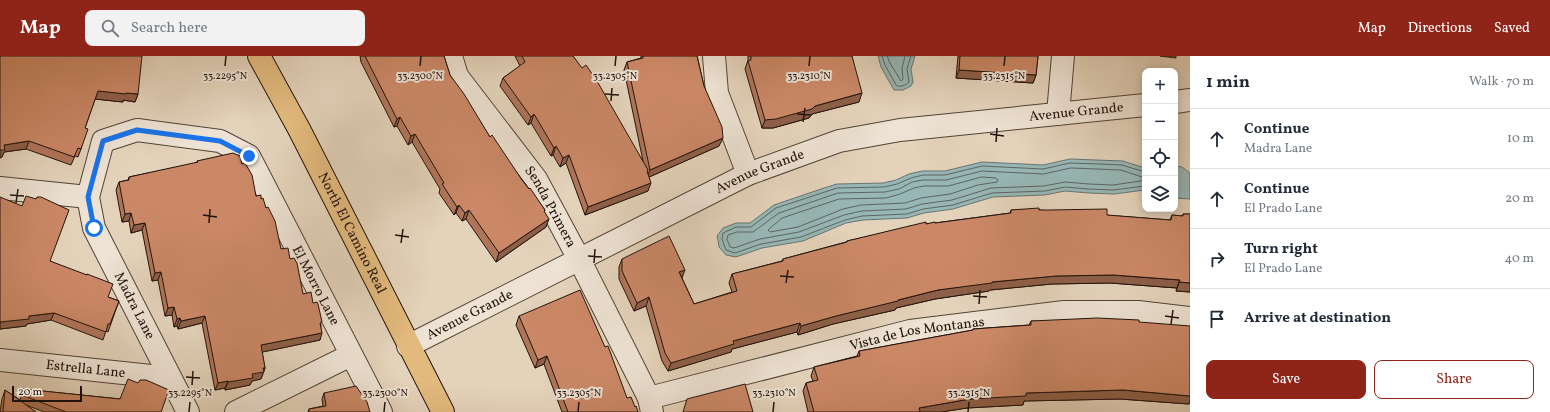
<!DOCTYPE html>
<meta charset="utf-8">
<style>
:root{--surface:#fff;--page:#f2f2f3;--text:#1f2937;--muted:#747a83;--line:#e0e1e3;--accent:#8f2418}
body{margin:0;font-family:Vollkorn,serif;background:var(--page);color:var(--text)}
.controls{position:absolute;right:12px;top:12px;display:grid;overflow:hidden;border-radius:8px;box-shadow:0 2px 10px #0003}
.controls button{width:36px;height:36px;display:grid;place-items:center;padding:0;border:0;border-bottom:1px solid var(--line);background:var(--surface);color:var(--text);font:20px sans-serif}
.scale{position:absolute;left:12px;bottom:10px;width:70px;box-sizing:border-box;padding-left:4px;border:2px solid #23130d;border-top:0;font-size:11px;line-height:14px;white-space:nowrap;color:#23130d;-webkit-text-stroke:3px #ede2d3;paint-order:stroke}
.stop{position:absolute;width:12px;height:12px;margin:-9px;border:3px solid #1a73e8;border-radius:50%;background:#fff}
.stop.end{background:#1a73e8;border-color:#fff;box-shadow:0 1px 4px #0008}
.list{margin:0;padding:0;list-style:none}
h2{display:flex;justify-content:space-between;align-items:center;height:52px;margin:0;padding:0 16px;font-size:17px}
h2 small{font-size:13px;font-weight:400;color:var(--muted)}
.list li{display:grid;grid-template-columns:26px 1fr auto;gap:12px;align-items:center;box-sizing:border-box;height:60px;padding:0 16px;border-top:1px solid var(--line)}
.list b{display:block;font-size:15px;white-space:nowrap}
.list p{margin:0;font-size:13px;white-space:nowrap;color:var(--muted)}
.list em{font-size:13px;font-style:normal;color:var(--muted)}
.actions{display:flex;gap:8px;padding:12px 16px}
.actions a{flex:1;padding:9px 0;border:1px solid var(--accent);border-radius:8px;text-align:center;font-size:14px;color:var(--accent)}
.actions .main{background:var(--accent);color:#fff}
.icon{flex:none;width:22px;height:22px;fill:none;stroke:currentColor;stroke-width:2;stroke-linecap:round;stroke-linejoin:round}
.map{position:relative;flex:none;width:1190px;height:356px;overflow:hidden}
header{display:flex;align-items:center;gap:24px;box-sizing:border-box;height:56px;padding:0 20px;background:var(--accent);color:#fff}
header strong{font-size:19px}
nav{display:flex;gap:22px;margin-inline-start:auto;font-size:14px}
.search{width:280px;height:36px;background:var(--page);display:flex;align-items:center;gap:10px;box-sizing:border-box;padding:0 14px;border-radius:8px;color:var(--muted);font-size:15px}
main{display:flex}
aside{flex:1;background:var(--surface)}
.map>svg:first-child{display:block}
.water{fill:#97b7b6;stroke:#697572}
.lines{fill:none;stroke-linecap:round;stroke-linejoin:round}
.shore{stroke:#5d6562;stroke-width:1}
.minor-casing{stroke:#534338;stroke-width:24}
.major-casing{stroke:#23130d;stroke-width:24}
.minor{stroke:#ede2d3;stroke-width:22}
.major{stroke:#e2ba7e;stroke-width:22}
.wall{fill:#af7559;stroke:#23130d}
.shaded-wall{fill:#8e5f48;stroke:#23130d}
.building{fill:#cb8867;stroke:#23130d}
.route{stroke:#1a73e8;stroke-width:5}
.ticks{fill:none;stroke:#23130d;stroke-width:1.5}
.labels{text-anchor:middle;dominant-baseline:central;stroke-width:4;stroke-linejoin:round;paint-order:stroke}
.street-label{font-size:14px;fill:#23130d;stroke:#ede2d3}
.ticks-label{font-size:10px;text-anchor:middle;fill:#23130d;stroke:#ede2d3;stroke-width:4;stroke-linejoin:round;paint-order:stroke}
</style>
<header>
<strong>Map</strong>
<div class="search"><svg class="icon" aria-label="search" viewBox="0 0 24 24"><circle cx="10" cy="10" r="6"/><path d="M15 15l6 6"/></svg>Search here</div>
<nav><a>Map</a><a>Directions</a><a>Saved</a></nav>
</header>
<main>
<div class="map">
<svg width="1190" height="356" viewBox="0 0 1190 356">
<rect width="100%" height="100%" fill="#e4d3bb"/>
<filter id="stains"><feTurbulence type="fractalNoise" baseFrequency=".005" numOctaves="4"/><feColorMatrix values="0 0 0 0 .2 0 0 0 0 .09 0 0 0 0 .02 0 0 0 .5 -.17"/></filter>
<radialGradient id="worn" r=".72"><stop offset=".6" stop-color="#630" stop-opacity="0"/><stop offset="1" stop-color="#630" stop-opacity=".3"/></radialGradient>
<path class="water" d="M878,0H915L911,13L913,26L911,30L903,34H894L881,11Z
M1070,103L1123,105L1145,112V134L1114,138L1089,137L1065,135L1045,139L993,141L953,153L924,157L907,162L863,164L846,167L803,185L762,192L736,201L726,199L719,191L718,184L717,180L723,172L736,167H750L774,149L824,132L837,128L883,127L896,124L909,118L922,115H945L982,106L1043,109Z
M1175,110L1182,111L1190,117V143L1175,142Z"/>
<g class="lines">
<path class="shore" d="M882,0L885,9L896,29C900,32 906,29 909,26L907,13L911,0
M887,0L890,7L901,25L903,23L902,12L905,0
M1071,112L1121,114L1142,121L1143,123L1141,125L1113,129L1089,128L1065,126L1044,130L991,132L952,144L922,148L906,153L862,155L844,159L799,176L760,183L734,192L730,191L727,183L728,179L737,176H753L779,157L838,137L885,136L899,133L912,126L923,124H946L982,115L1043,118Z
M1145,116L1122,109L1099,108L1070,107L1043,113L982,110L945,119H923L911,122L897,128L884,131L837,132L776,152L751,171H736L723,177L722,183L726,194L735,197L761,188L801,181L845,164L862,160L907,158L923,153L953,149L992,137L1045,135L1065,131L1089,133L1113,134L1145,130
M982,121L996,122L998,124L997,126L978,129L950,138L921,142L905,147L861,149L843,153L798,171L770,176L768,174L782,162L839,143L886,142L900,138L914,132L924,130H948Z"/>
<g class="minor-casing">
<g id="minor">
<path id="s1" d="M451,0L457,20L536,123L579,203L649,342L652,356"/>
<path d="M714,0L717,37L748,118"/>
<path d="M1175,46L1190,44"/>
<path d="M1058,58L1063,0"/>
<path d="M0,132L88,141"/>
<path id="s2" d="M408,290L748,118L839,85L900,74L1145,49"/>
<path id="s3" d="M0,304L170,322"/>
<path id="s4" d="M649,342L910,275L1064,256H1138L1190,262"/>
<path id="s5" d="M188,356L94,172L88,141L103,85L137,74L220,85L249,100L381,356"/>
<path d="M236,356L351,299"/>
</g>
</g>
<g class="major-casing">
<g id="major">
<path id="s6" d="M259,0L299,73L443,356"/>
</g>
</g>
<use href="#minor" class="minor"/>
<use href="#major" class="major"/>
</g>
<path class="wall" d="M0,0L138,38L135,46L123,44V46L95,43L85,72L81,93L78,101L75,100L71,109L26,93L4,96L2,101L0,102Z
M360,0H444L450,19L490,81L545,154L544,156L546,171L496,206L466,163L462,165L456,157L454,159L439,137L440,133L412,86L408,89L397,70L394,71L361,6Z
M515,0H573L643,105L624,14L627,6L641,2V0H697L704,30L719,90L649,121L648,135L585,159L566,107L560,111L553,99L551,100L531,67L528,69L500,30L503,22L520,10Z
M748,0H852L859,46L812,58L809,62L773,72H762L745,13L748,4Z
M958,0H1038L1036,19L1033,27L956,22Z
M197,105L242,108L256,140L261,143L266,152L281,193L290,203L303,238L313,247L321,269L320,284L262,296L265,312L261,323L252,325L250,329L225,334V332L215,334L202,267L178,273L177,270L174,271L172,259L165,260L158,224L152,225L142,174L131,177L129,165L122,166L116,134L119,126L128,124L129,121L197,107Z
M0,141L50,205L108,241L119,245L108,276L106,275L103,284L51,264L27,268L26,270L0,273Z
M1011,154H1039L1170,164L1172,159L1182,160L1183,158H1190V236L1176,235L1177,232L1110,227L1052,228L990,234L989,235L935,243L896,252L895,254L833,268L798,279L797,276L732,293L731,296L668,315L662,305L646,250L634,255L619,223V211L622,203L682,222L694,248L732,236L729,227L732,218L782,205L783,203L846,186L847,185L926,168L935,167L1010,157Z
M519,260L627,342L635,351L638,356H562L544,308L535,312L516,269Z
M1031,265L1139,266L1190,345L1189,348L1120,343L1024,345L1023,349L967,352L941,356H808L803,335L806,327L813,325L811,320L814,311L857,300L859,295L973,274V273L1029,269Z
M138,327L161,356H44L26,349L36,356H0L2,343L5,334L20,344L23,333L120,343Z
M324,337L370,356H308L309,353L323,350L322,343Z"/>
<path class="shaded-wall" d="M1160,0H1176V2Z
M959,14L1036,19L1033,27L956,22Z
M98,35L126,37L138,38L135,46L123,44V46L95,43Z
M862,37L859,46L812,58L809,62L773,72H762L765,64Z
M534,58L531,67L528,69L531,61Z
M400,61L397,70L394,71L397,63Z
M415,78L412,86L408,89L411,80Z
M723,82L719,90L647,122L650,114Z
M29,85L26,93L4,96L2,101L0,102V94L4,89Z
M556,90L553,99L551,100L554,92Z
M569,99L566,107L560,111L563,102Z
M651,127L648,135L585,159L588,151Z
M459,149L456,157L454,159L457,151Z
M469,154L466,163L462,165L465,157Z
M131,157L129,165L122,166L125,158Z
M549,163L546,171L496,206L499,197Z
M145,167L142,174L131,177L134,169Z
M685,214L682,222L679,216Z
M161,216L158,224L152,225L155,217Z
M1113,219L1180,224L1177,232L1110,227L1052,228L990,234L989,235L935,243L896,252L895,254L833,268L798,279L801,270L836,260L938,234L992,226L1056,220Z
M1179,226L1190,227V236L1176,235Z
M649,241L646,250L634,255L637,247Z
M174,251L172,259L165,260L168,252Z
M54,257L51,264L27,268L26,270L0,273V266L29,260Z
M205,260L202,267L178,273L181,265Z
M180,262L177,270L174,271L177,263Z
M800,267L797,276L732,293L731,296L668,315L671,307L733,285Z
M322,277L320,284L258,297L261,289Z
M547,300L544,308L535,312L538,304Z
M263,312H265L261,323L252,325L250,329L225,334L228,326Z
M228,325L225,332L215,334L218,327Z
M1123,334L1190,340V345L1189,348L1120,343L1024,345L1023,349L967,352L941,356H917L919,352L970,343L1026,337Z"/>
<path class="building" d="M0,0H142L138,38L126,37V38L98,35L85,72L88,73L81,93L78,92L74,101L29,85L4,89L5,94H0Z
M365,0H444L450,19L464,38L490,81L492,79L522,124L529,133L530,132L545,154L544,155L549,163L499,197L469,154L465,157L459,149L457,151L442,128L444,127L415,78L411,80L400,61L397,63Z
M522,0H573L582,12L586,9L597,25L648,114L647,115L651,127L588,151L569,99L563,102L556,90L554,92L534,58L531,61L503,22L525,6Z
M643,0H697L704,30L722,71L723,82L650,114L627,6L643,2Z
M751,0H852L862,37L815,50L812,53L776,63L765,64L748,5L751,4Z
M960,0H1038L1036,19L959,14Z
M233,97L240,100L242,108L245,107L252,119L256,140L261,139V143L263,142L266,152L268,151L275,165L281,193L288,192L290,203L294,202L297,207L303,238L311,236L313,247L317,246L318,248L322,266L320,267L322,277L261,289L265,312H263L264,316L252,318L253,322L228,326V325L218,327L205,260L181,265L180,262L177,263L174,251L168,252L161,216L155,217L145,167L134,169L131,157L125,158L119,126L129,124V121L198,106L197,105Z
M26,140L36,143L37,141H41L69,154L50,205L87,219V218L113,228L108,241L119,245L110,268H108L106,276L54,257L29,260V263L0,266V141L22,150Z
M1039,152V154H1049L1107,153V159L1171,164L1172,159L1183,160V158H1190V227L1179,226L1180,224L1113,219L1056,220L992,226V227L938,234L898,244V245L836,260L801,270L800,267L733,285L734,288L671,307L665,297L649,241L637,247L622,215V203L669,180L685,214L679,216L694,248L737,235L732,218L783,205V203L847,186V185L926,166V168L935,166V167L1011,157V154Z
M580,234L605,291L608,290L627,342L631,341L635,351L636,350L638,356H568L547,300L538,304L519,260Z
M1097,262L1139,264V266L1190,270V340L1123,334L1026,337V340L970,343L919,352L920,356H814L806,327L818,324L814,311L860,300L859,295L973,274V273L1031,269V265Z
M128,323L138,327L140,324H146L169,334L161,356H66L22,339L23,333L120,343Z
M745,328L753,356H683L687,343Z
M356,330L367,346L370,356H309V353L326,350L324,337Z
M5,334L36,356H3Z"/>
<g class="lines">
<path class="route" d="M94,172L88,141L103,85L137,74L220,85L249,100"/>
</g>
<path class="ticks" d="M225,10L226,0M420,10L421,0M615,10L616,0M809,10L810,0M1004,10L1005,0M605,38L619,39M611,45L612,32M797,58L811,59M803,66L805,52M990,78L1004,80M996,86L997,72M10,139L24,140M16,147L18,133M203,159L217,161M209,167L210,153M395,179L409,181M401,187L403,173M588,200L602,201M594,207L595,193M780,220L794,221M786,227L788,214M973,240L987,241M979,248L980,234M1165,260L1179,262M1171,268L1173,254M186,321L200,322M192,329L193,315M189,356L190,346M384,356L385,346M578,356L579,346M773,356L774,346M968,356L969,346"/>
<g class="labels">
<g class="street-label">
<text stroke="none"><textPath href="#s2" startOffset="717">Avenue Grande</textPath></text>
<text stroke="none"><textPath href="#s2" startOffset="393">Avenue Grande</textPath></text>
<text stroke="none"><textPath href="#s1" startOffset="182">Senda Primera</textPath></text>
<text stroke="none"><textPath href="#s6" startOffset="200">North El Camino Real</textPath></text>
<text stroke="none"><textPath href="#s5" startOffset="594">El Morro Lane</textPath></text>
<text transform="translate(134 250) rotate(63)">Madra Lane</text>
<text stroke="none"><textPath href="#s2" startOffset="69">Avenue Grande</textPath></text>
<text stroke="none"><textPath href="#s4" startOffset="276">Vista de Los Montanas</textPath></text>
<text stroke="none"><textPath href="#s3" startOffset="86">Estrella Lane</textPath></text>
</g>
</g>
<g class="ticks-label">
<text x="225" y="23">33.2295°N</text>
<text x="420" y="23">33.2300°N</text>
<text x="615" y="23">33.2305°N</text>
<text x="809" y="23">33.2310°N</text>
<text x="1004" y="23">33.2315°N</text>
<text x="190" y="340">33.2295°N</text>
<text x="385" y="340">33.2300°N</text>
<text x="579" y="340">33.2305°N</text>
<text x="774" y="340">33.2310°N</text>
<text x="969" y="340">33.2315°N</text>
</g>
<rect width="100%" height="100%" filter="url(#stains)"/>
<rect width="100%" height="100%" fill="url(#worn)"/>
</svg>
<div class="controls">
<button>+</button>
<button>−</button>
<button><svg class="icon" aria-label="locate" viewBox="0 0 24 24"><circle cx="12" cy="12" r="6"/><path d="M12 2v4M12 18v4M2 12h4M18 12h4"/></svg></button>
<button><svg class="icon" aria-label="layers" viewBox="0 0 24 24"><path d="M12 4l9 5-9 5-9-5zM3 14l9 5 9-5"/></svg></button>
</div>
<div class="scale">20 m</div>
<div class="stop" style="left:94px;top:172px"></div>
<div class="stop end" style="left:249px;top:100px"></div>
</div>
<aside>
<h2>1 min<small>Walk · 70 m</small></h2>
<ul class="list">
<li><svg class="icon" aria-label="ahead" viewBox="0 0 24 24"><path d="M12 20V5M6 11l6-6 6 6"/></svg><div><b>Continue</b><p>Madra Lane</p></div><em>10 m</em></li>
<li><svg class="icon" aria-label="ahead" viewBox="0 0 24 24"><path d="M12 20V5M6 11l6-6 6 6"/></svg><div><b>Continue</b><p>El Prado Lane</p></div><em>20 m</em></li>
<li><svg class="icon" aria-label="right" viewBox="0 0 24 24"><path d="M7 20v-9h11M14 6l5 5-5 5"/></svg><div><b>Turn right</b><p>El Prado Lane</p></div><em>40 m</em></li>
<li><svg class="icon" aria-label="arrive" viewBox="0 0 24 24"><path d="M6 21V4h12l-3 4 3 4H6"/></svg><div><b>Arrive at destination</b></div></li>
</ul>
<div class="actions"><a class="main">Save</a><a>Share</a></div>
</aside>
</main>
